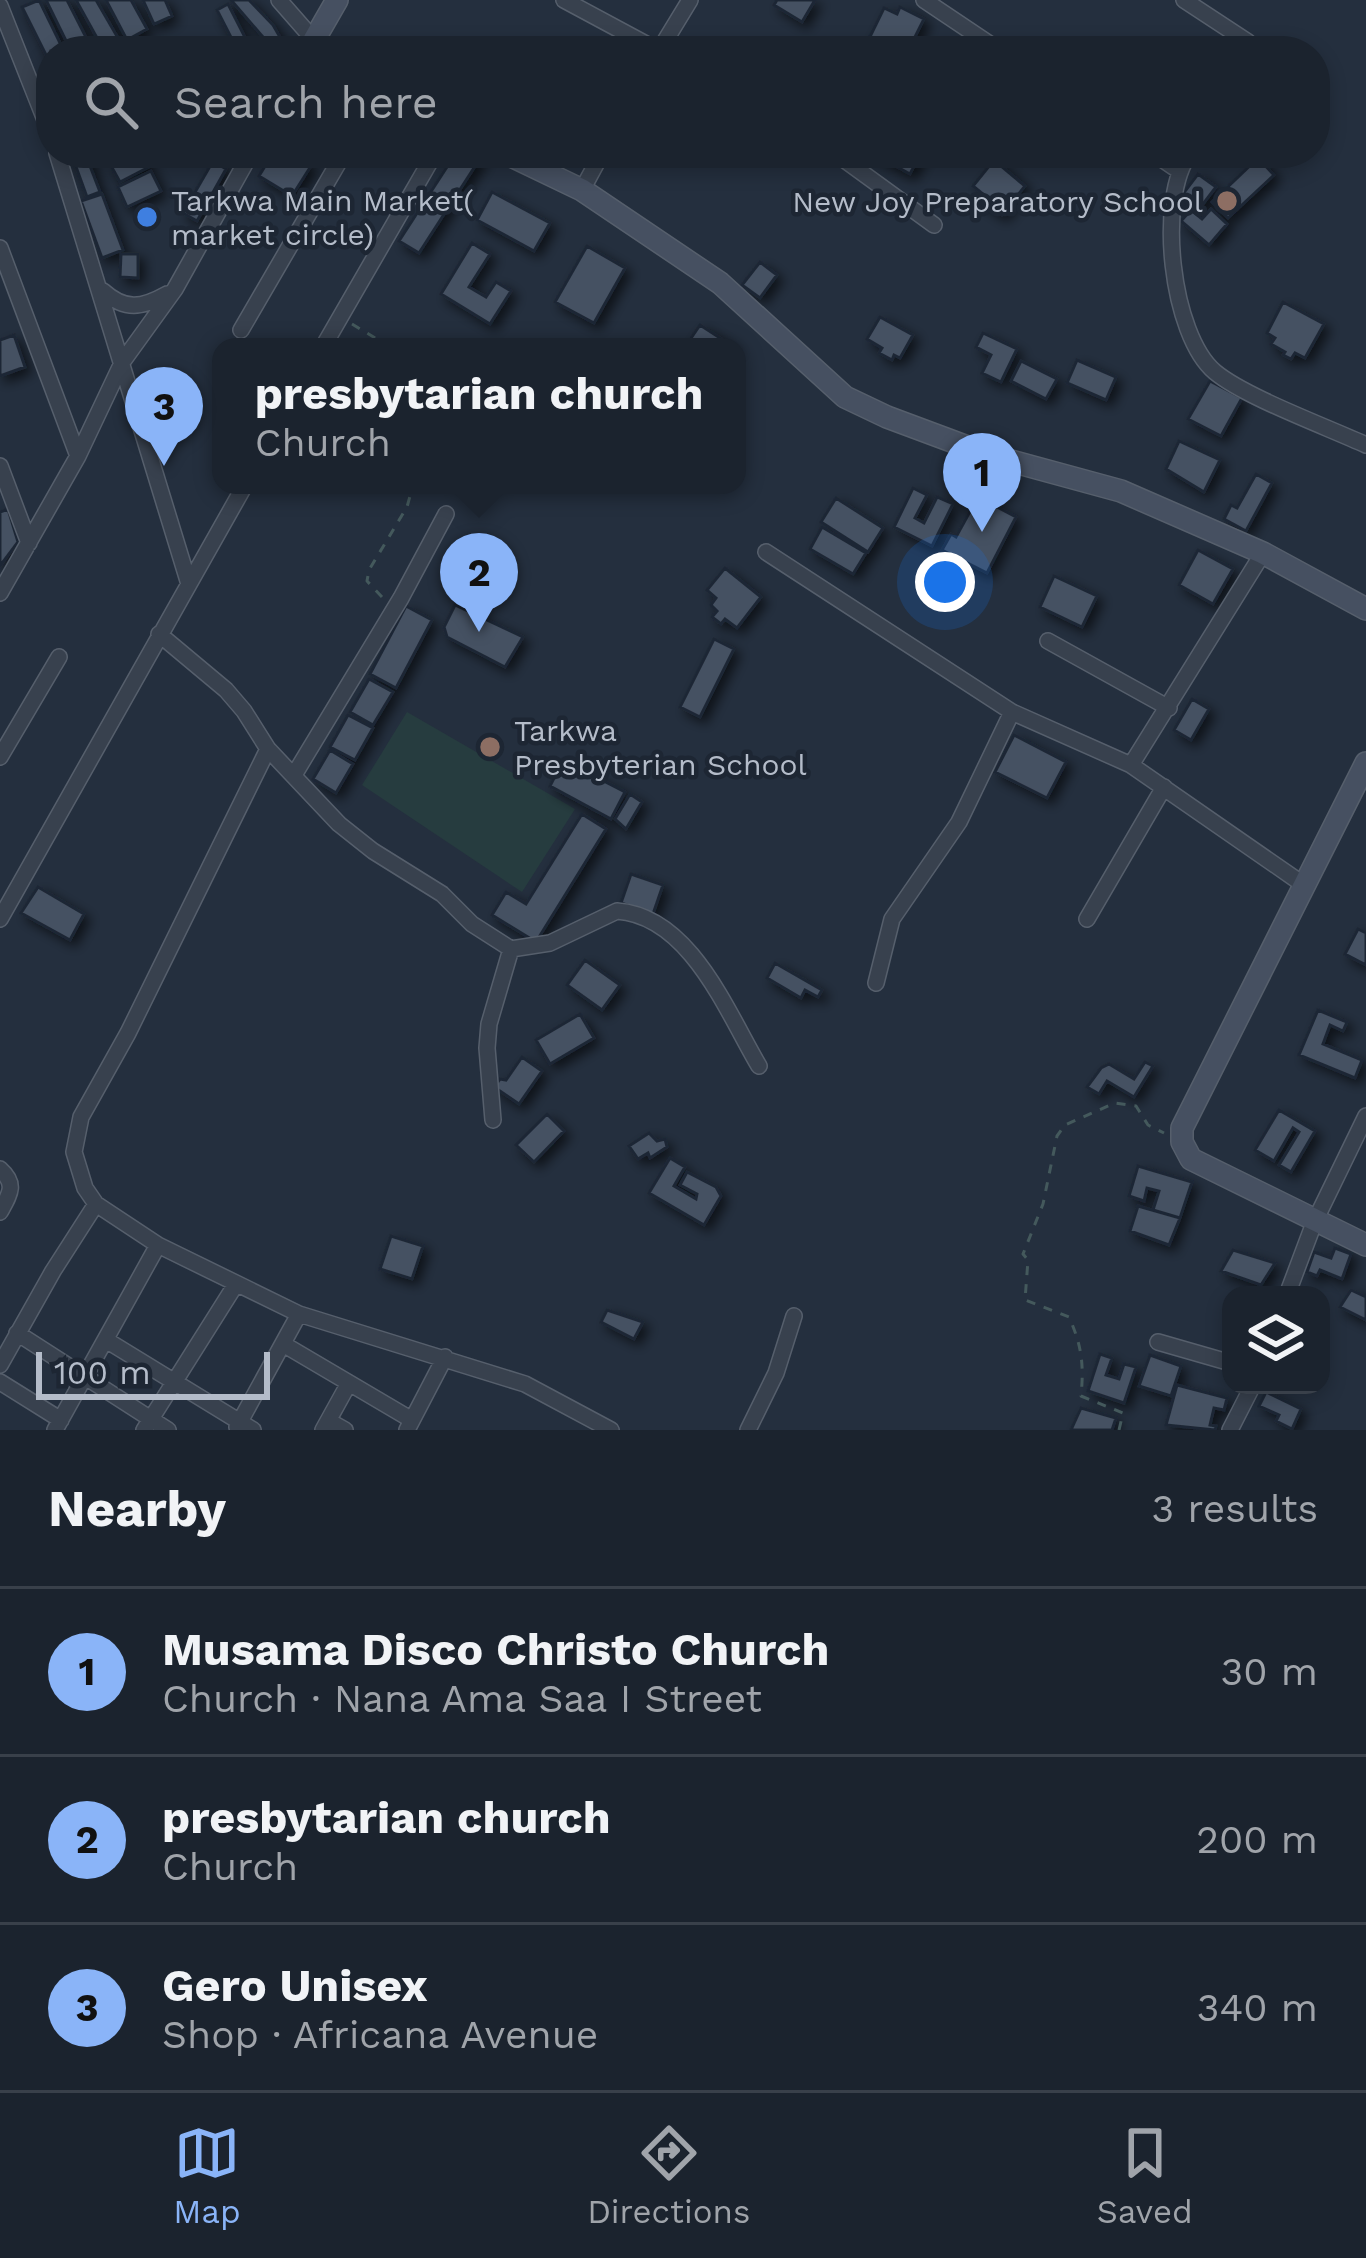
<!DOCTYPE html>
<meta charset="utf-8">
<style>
:root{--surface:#1b232e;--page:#282f3a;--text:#f1f3f6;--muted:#a0a4aa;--line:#39404a;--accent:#8ab4f8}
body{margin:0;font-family:"Work Sans",sans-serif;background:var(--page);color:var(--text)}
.controls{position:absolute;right:36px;bottom:36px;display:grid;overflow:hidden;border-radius:24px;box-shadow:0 6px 18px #0003}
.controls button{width:108px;height:108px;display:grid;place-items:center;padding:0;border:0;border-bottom:3px solid var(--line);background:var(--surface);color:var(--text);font:60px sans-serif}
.scale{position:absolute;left:36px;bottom:30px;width:234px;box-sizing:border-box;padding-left:12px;border:6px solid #b4bcc9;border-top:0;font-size:33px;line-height:42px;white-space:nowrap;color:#b4bcc9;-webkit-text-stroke:9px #1d2633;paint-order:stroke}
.you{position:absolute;left:945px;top:582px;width:42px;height:42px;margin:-30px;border:9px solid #fff;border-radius:50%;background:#1a73e8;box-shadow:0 0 0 18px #1a73e833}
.badge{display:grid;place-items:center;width:78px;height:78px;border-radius:50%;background:var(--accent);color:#111;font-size:39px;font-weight:700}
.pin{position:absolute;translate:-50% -99px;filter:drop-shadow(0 3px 6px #0008)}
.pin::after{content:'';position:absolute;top:63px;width:42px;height:36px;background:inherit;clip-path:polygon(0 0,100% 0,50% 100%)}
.popup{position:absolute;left:212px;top:338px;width:534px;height:156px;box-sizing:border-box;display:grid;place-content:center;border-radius:24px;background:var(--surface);filter:drop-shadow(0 3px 9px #0005);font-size:39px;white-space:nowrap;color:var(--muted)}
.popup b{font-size:45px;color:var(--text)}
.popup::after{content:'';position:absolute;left:50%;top:100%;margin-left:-24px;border:24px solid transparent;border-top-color:var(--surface)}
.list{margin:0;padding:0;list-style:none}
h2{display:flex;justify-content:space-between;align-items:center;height:156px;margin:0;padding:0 48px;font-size:51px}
h2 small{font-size:39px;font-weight:400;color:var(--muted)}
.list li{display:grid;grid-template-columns:78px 1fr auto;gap:36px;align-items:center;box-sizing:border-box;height:168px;padding:0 48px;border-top:3px solid var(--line)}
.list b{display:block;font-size:45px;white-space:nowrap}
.list p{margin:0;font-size:39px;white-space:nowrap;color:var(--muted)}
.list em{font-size:39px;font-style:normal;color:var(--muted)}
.icon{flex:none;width:66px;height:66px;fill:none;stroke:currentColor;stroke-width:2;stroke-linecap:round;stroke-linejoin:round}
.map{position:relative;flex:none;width:1366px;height:1430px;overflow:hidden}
.search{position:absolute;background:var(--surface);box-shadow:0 6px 18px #0003;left:36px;right:36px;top:36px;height:132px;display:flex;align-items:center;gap:30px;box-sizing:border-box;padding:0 42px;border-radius:48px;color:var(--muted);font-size:45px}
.sheet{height:660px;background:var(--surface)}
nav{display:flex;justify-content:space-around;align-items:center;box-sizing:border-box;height:168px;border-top:3px solid var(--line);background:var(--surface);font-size:33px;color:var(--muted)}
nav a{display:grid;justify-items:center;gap:6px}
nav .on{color:var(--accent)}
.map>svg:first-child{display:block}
.green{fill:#263c3f}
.building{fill:#455162;stroke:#1f2835;stroke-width:3;filter:url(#shadow)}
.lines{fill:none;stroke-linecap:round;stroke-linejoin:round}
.street-casing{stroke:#565f6c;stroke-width:18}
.secondary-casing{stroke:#565f6c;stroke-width:24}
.path{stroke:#44595c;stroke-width:3;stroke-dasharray:9 9;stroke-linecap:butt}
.street{stroke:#38414e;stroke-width:15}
.secondary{stroke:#465061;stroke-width:21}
.education-dot{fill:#8d6e63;stroke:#1d2633;stroke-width:4.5}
.shop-dot{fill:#3f7fe0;stroke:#1d2633;stroke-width:4.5}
.labels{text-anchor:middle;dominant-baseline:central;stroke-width:9;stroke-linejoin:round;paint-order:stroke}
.poi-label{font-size:30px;fill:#b4bcc9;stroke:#1d2633;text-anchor:start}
</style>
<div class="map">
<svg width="1366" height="1430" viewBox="0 0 1366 1430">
<defs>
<filter id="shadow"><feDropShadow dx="5.5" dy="5.5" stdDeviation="6" flood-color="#0009"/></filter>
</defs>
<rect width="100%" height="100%" fill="#242f3e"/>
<path class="green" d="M407,712L575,809L522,892L362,785Z"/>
<path class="building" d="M39,0L64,51H51V65L22,7Z
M46,0H67L93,51H71Z
M76,0H96L118,38L102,47Z
M106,0H131L147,29L127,40Z
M143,0H165L172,16L154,24Z
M231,0H249L273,25L288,51H275Z
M777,0H815L802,22L774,5Z
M228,4L252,51H238L217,10Z
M900,7L924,19L908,51H863L884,8L897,14Z
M71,153H85L100,192L87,197Z
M131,153H141L149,167L120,182L110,164Z
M273,153H291L311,166L292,196L259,176Z
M456,153L481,157L419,253L399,241Z
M872,153H921L910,174Z
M1258,158L1274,175L1228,218L1212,202Z
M994,160L1025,186L1002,215L979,200L983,194L973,186Z
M213,161L226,169L197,221L183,213Z
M151,171L161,191L127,207L118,187Z
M1198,174L1216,187L1197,212L1179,199Z
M492,192L550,223L534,251L477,220Z
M102,194L123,250L102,258L81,201Z
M1211,209L1227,224L1209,245L1181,221L1191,210L1202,219Z
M472,243L490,254L469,287L486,297L496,282L511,291L490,324L441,294Z
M587,246L625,268L594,323L555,302Z
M121,254H138V278L120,277Z
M760,262L777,275L760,298L742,285Z
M1283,302L1324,324L1305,358L1295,353L1291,359L1283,355L1285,352L1271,344L1275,338L1267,333Z
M880,317L913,335L900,358L894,355L892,360L879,353L882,348L867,339Z
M700,325L734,347H685Z
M983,333L1017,349L1001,382L982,373L991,355L976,347Z
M14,335L25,367L0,376V340Z
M1077,360L1116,377L1106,400L1067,383Z
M1021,361L1057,379L1046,399L1011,381Z
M1210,381L1242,398L1221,436L1188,419Z
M1179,441L1220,460L1204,492L1166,469Z
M1256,474L1272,483L1246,531L1224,519L1231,505L1237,508Z
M913,488L927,495L915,518L924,523L937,497L953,504L932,546L894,527Z
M978,497L1016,517L987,573L942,550L951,534L956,537Z
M836,498L883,528L868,552L821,522Z
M8,509L18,542L0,566V512Z
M822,527L866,553L853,574L810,549Z
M1198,550L1233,569L1213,604L1179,585Z
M725,568L761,597L737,628L725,619L721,624L712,617L717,611L711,605L716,598L707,590Z
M1054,576L1097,596L1082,627L1040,607Z
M455,605L523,637L505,667L447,637L444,627Z
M406,606L432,620L396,688L370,674Z
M714,639L734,649L700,717L680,707Z
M369,679L393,692L373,725L350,712Z
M1192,699L1209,709L1191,740L1174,730Z
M348,715L373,728L355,760L330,747Z
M1014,735L1066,762L1047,798L995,772Z
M330,750L353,764L336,793L313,779Z
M563,760L625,792L611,819L550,786Z
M630,794L642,802L626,829L615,819Z
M582,814L606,829L536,942L492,915L506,892L526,904Z
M631,874L663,885L653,914L621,903Z
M38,887L84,914L70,940L21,913Z
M1358,929L1366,933V965L1345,954Z
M585,960L620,985L602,1010L567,985Z
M775,963L822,990L818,997L805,990L801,998L767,978Z
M1318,1010L1347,1022L1343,1031L1330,1025L1323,1044L1362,1060L1355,1078L1299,1055Z
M580,1014L594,1038L550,1064L536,1040Z
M522,1057L542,1071L519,1104L494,1087L500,1079L506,1080Z
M1145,1062L1153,1066L1134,1097L1107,1081L1099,1094L1087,1087L1101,1068L1109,1064L1134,1079Z
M1279,1110L1315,1131L1291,1172L1279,1165L1299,1132L1293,1128L1274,1161L1255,1150Z
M547,1114L564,1131L534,1162L516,1145Z
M649,1133L657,1141L665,1139L667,1147L650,1158L648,1153L638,1159L629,1146Z
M670,1158L685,1167L674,1186L696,1199L697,1194L680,1185L687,1172L716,1187L721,1196L704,1225L649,1193Z
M1138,1166L1192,1182L1180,1218L1153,1210L1159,1191L1147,1188L1144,1201L1129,1196Z
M1138,1206L1180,1218L1169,1245L1130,1231Z
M391,1236L423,1246L412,1279L380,1269Z
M1335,1248L1351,1254L1342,1279L1320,1270L1317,1276L1307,1272L1314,1252L1331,1258Z
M1233,1250L1275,1263L1261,1285L1221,1271Z
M1351,1290L1366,1297V1320L1340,1307Z
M607,1310L643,1322L634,1339L601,1322Z
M1100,1354L1112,1358L1106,1375L1119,1379L1124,1364L1136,1367L1124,1403L1088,1391Z
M1150,1355L1181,1366L1171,1396L1139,1386Z
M1177,1385L1227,1398L1224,1410L1214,1408L1210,1425L1216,1426L1215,1430L1166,1425Z
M1266,1392L1301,1409L1292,1429L1276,1421L1279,1415L1259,1406Z
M1081,1408L1116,1418L1112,1430H1071Z"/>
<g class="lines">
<g class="street-casing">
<path id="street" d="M279,0L314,40L308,51
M564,0L659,51
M924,0L1000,51
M1184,0L1248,42L1254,51
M0,6L51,135
M659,51L690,0
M57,153L189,584
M835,153L934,225
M1153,153L1178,170
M1190,153C1156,198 1171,335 1215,372C1245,397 1327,427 1366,445
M582,190L602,153
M0,248L78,456
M103,291C125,311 142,308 167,294
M241,330L344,153
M323,347L435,153
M0,466L29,543
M766,552L1012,712L1131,765L1304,885
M0,593L78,456L123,361L175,289L251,153
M159,634L226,690L244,711L268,749L339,824L373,851L442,894L472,924L511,949L550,943L617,911C690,916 727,1012 759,1066
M1048,641L1169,708
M268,749L128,1033L81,1117L74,1152L85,1188L96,1204L158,1245L299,1314L525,1384L611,1430
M0,757L59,657
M1131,765L1263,553
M294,775L401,598L446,514
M0,919L245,485
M1087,919L1164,787
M876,983L892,919L959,822L1012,712
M493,1120L487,1048L489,1024L511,949
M0,1169C17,1184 10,1194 0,1212
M1287,1295L1314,1223L1366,1116
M17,1333L168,1430
M106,1340L253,1430
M1158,1342L1231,1363
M283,1344L412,1420
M0,1365L53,1271L96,1204
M0,1382L61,1420
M329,1421L345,1430
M237,1427L299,1314
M55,1430L158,1245
M144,1430L236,1284
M323,1430L349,1383
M407,1430L445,1357
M748,1430L776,1373L794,1316
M1230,1430L1253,1385"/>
</g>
<g class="secondary-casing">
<path id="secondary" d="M332,51L314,40L337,0
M505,153L582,190L720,283L845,397L887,417L989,455L1121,491L1263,553L1366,609
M1366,763L1182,1128V1142L1191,1159L1366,1245"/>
</g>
<path class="path" d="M352,324L390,347
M382,597L367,581L369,570L407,507L413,485
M1119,1430L1123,1413L1081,1396C1084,1365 1082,1346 1069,1317L1025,1300L1028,1260L1023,1254L1043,1204L1057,1136L1065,1125L1115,1103L1136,1106L1148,1125L1164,1133"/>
<use href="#street" class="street"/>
<use href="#secondary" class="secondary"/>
</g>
<g class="education-dot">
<circle cx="1227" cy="201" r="12"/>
<circle cx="490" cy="747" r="12"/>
</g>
<circle class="shop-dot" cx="147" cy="217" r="12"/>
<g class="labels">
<g class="poi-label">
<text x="171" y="200">Tarkwa Main Market(<tspan x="171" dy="34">market circle)</tspan></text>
<text x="1203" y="201" text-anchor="end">New Joy Preparatory School</text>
<text x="514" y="730">Tarkwa<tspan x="514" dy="34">Presbyterian School</tspan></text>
</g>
</g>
</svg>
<div class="controls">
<button><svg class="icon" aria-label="layers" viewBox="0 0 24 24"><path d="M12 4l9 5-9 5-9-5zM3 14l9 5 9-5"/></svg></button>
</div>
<div class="scale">100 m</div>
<div class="you"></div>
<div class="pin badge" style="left:982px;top:532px">1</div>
<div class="pin badge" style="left:479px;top:632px">2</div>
<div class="popup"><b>presbytarian church</b>Church</div>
<div class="pin badge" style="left:164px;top:466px">3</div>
<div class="search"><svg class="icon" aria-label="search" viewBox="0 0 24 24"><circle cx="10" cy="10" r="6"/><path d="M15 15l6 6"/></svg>Search here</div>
</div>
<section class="sheet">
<h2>Nearby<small>3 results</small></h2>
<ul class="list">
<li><span class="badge">1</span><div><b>Musama Disco Christo Church</b><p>Church · Nana Ama Saa I Street</p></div><em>30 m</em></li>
<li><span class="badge">2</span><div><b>presbytarian church</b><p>Church</p></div><em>200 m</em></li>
<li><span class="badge">3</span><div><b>Gero Unisex</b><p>Shop · Africana Avenue</p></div><em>340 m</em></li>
</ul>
</section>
<nav>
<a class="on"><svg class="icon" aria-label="map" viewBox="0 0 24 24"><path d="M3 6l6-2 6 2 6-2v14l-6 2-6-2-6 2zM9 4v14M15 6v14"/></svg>Map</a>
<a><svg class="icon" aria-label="directions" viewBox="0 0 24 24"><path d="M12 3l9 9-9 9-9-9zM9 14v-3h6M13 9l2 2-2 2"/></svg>Directions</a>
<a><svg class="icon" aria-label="saved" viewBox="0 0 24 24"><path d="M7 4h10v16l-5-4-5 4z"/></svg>Saved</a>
</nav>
